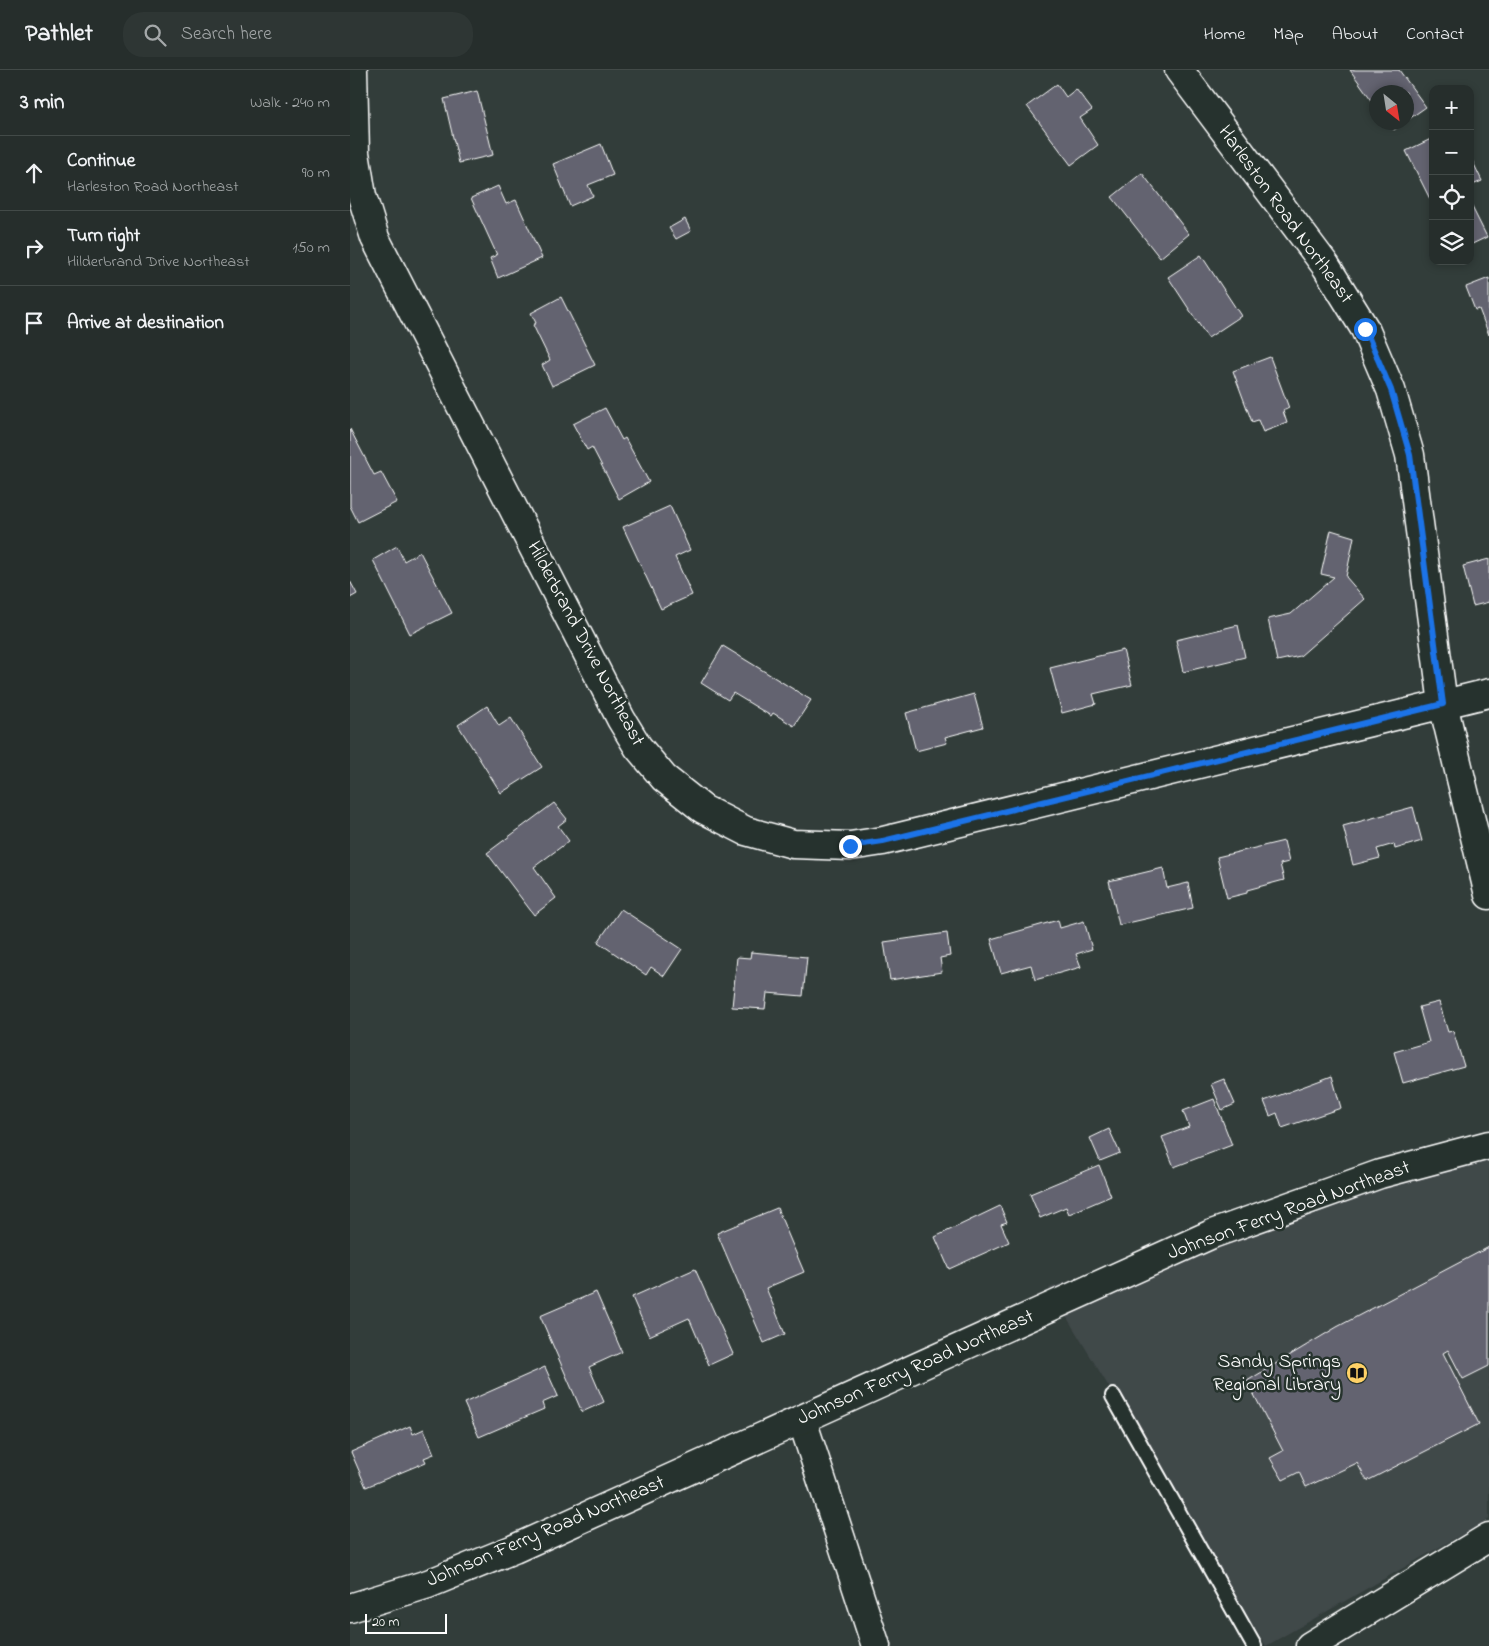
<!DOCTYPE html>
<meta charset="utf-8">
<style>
:root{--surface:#262e2c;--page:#2e3634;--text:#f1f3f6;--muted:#a4a8a9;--line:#424a48}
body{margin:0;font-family:"Indie Flower",sans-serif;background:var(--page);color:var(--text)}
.controls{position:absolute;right:15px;top:15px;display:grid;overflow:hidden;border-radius:10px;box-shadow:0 2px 8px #0003}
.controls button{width:45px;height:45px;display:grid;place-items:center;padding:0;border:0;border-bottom:1px solid var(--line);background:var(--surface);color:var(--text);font:25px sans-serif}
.compass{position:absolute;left:1019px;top:15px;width:45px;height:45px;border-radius:50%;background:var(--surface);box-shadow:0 2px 8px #0003;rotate:150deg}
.scale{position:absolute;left:15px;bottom:12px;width:82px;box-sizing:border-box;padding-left:5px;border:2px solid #fff;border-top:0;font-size:14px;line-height:18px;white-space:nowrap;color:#fff;-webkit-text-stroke:4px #26332d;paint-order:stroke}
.stop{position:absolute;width:15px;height:15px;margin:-11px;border:4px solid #1a73e8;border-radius:50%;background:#fff}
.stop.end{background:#1a73e8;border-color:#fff;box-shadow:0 1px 5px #0008}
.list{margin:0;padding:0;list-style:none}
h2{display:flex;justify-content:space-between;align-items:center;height:65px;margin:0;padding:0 20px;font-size:21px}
h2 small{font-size:16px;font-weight:400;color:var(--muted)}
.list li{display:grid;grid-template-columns:32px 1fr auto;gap:15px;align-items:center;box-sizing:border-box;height:75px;padding:0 20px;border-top:1px solid var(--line)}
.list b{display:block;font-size:19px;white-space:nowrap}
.list p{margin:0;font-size:16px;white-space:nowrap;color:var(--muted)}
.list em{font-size:16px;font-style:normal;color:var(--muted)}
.icon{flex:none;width:28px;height:28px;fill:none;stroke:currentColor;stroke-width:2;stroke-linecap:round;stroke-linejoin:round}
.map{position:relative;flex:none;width:1139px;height:1576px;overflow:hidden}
header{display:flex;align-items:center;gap:30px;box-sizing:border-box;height:70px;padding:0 25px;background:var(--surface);border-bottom:1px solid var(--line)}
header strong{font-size:24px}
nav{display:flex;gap:28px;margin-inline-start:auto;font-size:18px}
.search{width:350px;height:45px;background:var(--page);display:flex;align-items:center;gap:12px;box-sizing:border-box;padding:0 18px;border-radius:20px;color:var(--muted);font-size:19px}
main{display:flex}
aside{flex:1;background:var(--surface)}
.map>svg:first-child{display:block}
.built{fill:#41484a}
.building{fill:#636370;stroke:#fff}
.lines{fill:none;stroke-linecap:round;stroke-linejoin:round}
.service-casing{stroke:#fff;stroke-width:18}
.minor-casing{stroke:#fff;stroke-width:31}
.tertiary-casing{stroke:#fff;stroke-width:31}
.secondary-casing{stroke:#fff;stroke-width:31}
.service{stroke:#26332d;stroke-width:14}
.minor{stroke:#26332d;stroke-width:28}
.tertiary{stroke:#26332d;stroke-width:28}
.secondary{stroke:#26332d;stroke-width:28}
.route{stroke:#1a73e8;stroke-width:6}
.labels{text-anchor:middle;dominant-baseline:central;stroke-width:5;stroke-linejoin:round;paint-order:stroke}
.street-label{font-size:20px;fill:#fff;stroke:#26332d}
.poi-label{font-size:20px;fill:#fff;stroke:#26332d;text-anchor:end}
</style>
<header>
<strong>Pathlet</strong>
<div class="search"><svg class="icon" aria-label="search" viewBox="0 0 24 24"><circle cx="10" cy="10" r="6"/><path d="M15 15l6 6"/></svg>Search here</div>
<nav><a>Home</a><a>Map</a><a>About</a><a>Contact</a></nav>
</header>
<main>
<aside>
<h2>3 min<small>Walk · 240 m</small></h2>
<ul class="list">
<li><svg class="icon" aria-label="ahead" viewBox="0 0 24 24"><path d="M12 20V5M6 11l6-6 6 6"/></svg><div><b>Continue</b><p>Harleston Road Northeast</p></div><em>90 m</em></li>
<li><svg class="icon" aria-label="right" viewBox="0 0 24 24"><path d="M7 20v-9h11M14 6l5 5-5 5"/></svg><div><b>Turn right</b><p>Hilderbrand Drive Northeast</p></div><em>150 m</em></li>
<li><svg class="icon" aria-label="arrive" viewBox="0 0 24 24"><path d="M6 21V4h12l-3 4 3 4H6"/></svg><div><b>Arrive at destination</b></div></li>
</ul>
</aside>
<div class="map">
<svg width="1139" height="1576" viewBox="0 0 1139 1576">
<rect width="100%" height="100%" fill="#323d3a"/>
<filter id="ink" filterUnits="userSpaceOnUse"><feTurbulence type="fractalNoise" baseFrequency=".02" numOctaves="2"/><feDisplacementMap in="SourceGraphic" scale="10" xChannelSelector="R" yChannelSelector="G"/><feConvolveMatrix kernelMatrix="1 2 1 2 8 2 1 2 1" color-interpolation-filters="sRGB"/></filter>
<g filter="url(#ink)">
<path class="built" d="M1139,1074V1449L916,1576L699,1218Z"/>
<path class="building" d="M1000,0H1049L1076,37L1056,51V22H1026V36Z
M707,14L716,27L726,19L742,40L730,48L748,75L721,95L677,36Z
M127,21L143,85L109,93L94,29Z
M1039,52H1054L1044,60Z
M1083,68V135L1056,81Z
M251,74L263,105L238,115L243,126L220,136L203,94Z
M1122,90L1132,111L1120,116V91Z
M792,103L839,164L810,188L762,127Z
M148,116L156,134L166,130L192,188L148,208L140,188L147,185L121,128Z
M1120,133L1137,167L1120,175Z
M335,149L341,161L326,169L319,158Z
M851,185L891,246L858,268L818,207Z
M1139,208V265L1129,239L1125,240L1116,217Z
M211,227L245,295L202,316L192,295L200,290L183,255L186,253L181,243Z
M920,287L939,338L933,341L937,353L913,362L908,350L902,352L883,301Z
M255,338L272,370L275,368L299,412L269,429L242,377L237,380L223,354Z
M0,359L24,405L31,402L47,432L8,452L0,436Z
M320,436L340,480L325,487L342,525L311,539L273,457Z
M981,460L1004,467L996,507L1015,529L950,586L927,591L918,549L941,544L984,507L971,504Z
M47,476L54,491L70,482L102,543L60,564L23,490Z
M1139,489V532L1123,536L1113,496Z
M0,511L7,524L0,528Z
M888,555L895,587L833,602L826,570Z
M373,576L461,630L444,656L423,643L421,646L383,623L378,630L351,613Z
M773,580L782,615L743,624L746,634L712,643L700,598Z
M624,624L633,657L595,667L597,673L566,681L556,643Z
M137,636L149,656L161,648L192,697L151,723L108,655Z
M204,733L217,749L208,756L219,771L184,797L206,828L184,845L137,783Z
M1063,737L1072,771L1045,779L1044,774L1027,779L1030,788L1003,795L993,756Z
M934,771L939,792L930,794L934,810L897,820V823L877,828L867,787Z
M813,798L817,818L838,813L843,838L769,855L759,811Z
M271,839L332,879L314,906L301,897L296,905L248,872Z
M708,850L710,858L734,851L742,879L726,884L731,897L685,910L681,895L651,903L641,869Z
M597,863L600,886L590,888L592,902L540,910L534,872Z
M401,882L457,887L453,926L417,923L415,939L382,937L387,887L400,888Z
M1089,932L1098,962L1103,961L1114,996L1053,1013L1044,982L1079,972L1069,937Z
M982,1006L991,1038L932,1058L927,1043L920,1046L914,1031Z
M874,1009L885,1034L872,1040L861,1014Z
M864,1029L882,1075L824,1097L812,1067L839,1057L833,1041Z
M759,1059L770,1083L750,1091L740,1068Z
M749,1095L761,1126L719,1144L716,1137L690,1148L680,1124Z
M650,1136L657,1152L651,1154L659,1172L599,1199L585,1167Z
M427,1138L454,1202L416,1218L435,1264L414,1273L367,1163Z
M1139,1177V1296L1113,1309L1098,1280L1093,1283L1129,1354L1017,1411L1007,1393L956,1417L949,1402L933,1410L920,1388L933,1381L897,1311L987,1257Z
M345,1199L383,1284L359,1295L339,1248L299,1266L282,1227Z
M246,1222L272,1282L239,1297L254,1332L232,1342L190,1246Z
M195,1297L208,1326L192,1333L194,1339L129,1367L114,1333Z
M60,1356L63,1364L74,1359L84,1384L74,1388L76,1392L16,1417L1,1382Z"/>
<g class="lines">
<g class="service-casing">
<path id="service" d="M763,1326L904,1576"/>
</g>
<g class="minor-casing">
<path id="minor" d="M3,0L5,83L12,126L25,168L271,649L288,677L314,708L353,739L396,761L443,774L500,776L533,771L1139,623
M829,0L976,196L1015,259L1041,320L1060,385L1093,634L1139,825
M452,1350L526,1576"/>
</g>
<g class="tertiary-casing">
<path id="tertiary" d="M0,1538L78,1514L164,1479L862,1164L1030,1104L1139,1075"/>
</g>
<g class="secondary-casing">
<path id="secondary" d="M960,1576L1139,1467"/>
</g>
<use href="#service" class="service"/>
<use href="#minor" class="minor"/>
<use href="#tertiary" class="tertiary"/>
<use href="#secondary" class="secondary"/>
</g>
</g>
<g class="lines" filter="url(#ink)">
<path class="route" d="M500,776L533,771L1093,634L1060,385L1041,320L1015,259"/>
</g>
<defs>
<g id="library-disc" transform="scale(1.125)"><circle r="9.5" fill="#ffd166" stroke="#26332d"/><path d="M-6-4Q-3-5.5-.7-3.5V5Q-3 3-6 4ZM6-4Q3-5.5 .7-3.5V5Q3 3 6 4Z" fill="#111"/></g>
</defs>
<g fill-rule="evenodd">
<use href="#library-disc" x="1007" y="1303"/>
</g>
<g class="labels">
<g class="street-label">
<text transform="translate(935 145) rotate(54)">Harleston Road Northeast</text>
<text transform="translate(235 574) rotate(62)">Hilderbrand Drive Northeast</text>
<text transform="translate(939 1141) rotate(-20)">Johnson Ferry Road Northeast</text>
<text transform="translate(566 1298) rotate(-24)">Johnson Ferry Road Northeast</text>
<text transform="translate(196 1462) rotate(-23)">Johnson Ferry Road Northeast</text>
</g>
<g class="poi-label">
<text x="991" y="1292">Sandy Springs<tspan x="991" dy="23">Regional Library</tspan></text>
</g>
</g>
</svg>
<div class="controls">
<button>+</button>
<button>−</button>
<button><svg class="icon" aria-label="locate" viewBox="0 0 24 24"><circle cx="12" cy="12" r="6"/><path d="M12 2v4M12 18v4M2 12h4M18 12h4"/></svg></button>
<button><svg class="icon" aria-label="layers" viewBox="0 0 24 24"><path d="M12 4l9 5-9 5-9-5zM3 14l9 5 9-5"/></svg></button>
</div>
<svg class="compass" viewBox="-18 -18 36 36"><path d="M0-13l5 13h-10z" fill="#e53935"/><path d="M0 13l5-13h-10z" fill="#a4a8a9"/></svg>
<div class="scale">20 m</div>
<div class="stop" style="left:1015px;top:259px"></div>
<div class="stop end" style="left:500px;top:776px"></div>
</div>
</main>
